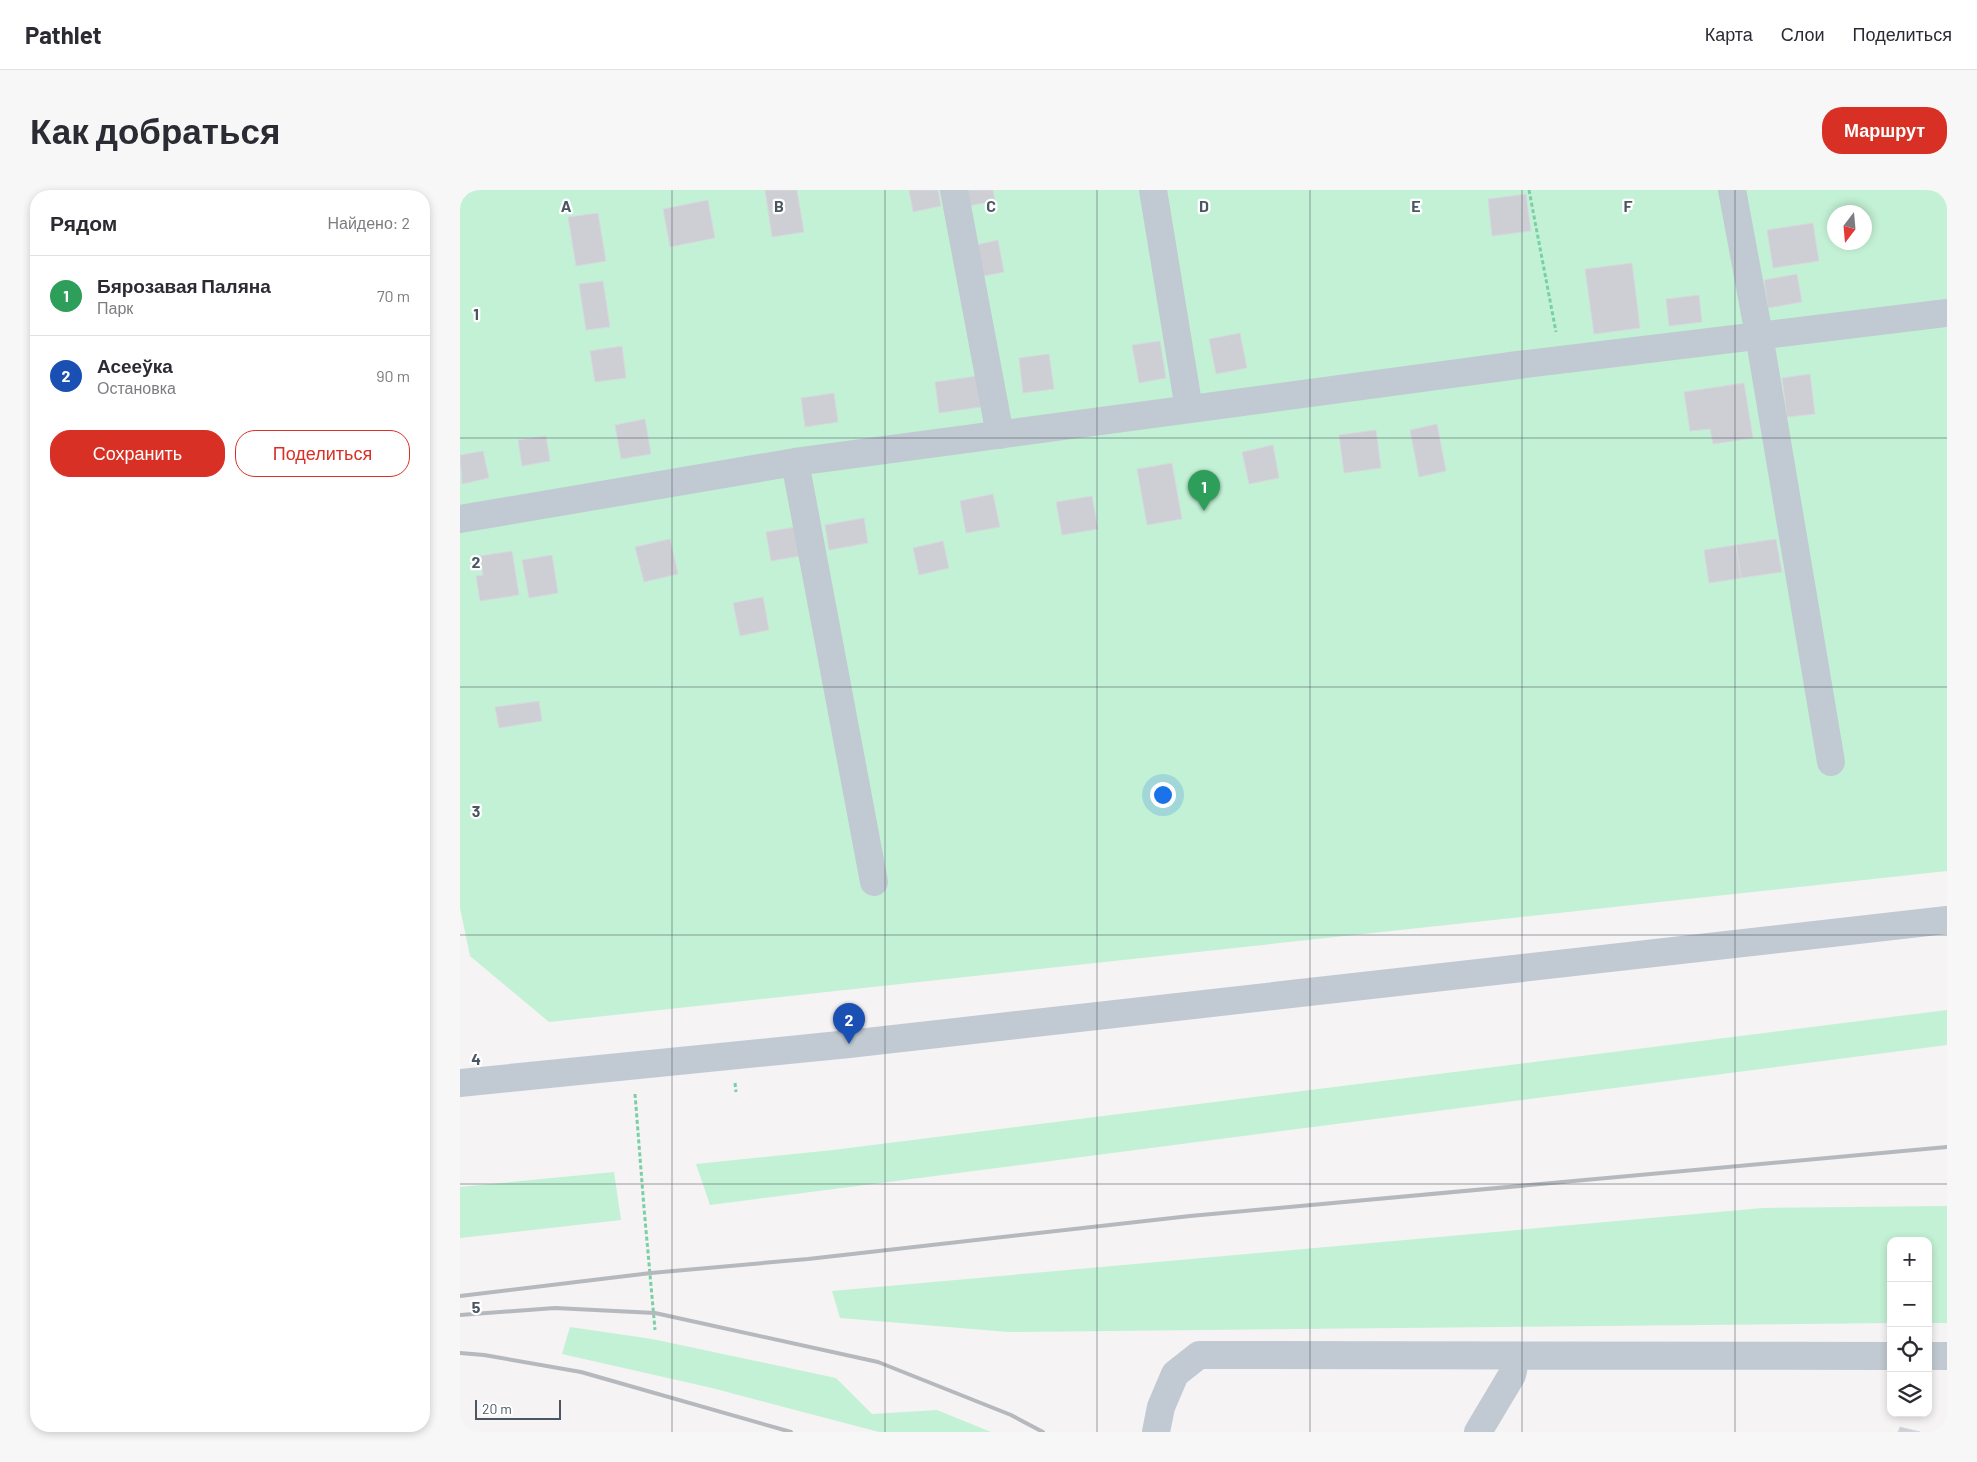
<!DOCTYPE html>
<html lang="ru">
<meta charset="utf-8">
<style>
:root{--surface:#fff;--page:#f7f7f7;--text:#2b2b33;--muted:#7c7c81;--line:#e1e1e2;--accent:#d93025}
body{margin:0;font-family:Barlow,sans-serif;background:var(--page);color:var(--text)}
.controls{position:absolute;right:15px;bottom:15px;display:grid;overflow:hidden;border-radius:10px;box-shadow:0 2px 8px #0003}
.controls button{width:45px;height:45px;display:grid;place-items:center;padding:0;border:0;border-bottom:1px solid var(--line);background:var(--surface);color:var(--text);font:25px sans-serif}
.compass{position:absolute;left:1367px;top:15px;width:45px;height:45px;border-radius:50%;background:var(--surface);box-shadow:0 2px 8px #0003;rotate:196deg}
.scale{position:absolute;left:15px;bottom:12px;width:86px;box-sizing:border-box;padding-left:5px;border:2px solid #4a5661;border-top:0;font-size:14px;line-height:18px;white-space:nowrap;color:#4a5661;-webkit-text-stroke:4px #fff;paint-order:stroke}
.you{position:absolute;left:702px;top:604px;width:18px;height:18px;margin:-12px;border:4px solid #fff;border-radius:50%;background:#1a73e8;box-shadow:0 0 0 8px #1a73e833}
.badge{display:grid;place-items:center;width:32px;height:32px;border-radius:50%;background:var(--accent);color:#fff;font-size:16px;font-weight:700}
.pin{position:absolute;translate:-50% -41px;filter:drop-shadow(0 1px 2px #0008)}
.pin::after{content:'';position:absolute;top:26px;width:18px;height:15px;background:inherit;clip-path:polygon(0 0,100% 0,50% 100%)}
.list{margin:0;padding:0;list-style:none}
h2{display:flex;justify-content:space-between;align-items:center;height:65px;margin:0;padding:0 20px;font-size:21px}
h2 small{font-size:16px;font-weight:400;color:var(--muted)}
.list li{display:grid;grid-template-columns:32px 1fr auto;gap:15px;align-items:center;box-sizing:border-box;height:80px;padding:0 20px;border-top:1px solid var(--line)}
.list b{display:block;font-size:19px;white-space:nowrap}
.list p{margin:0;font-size:16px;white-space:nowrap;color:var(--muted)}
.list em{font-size:16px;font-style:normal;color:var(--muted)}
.actions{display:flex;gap:10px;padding:15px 20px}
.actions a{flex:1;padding:11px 0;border:1px solid var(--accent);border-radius:20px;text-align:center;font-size:18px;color:var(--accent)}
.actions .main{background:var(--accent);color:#fff}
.icon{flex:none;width:28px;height:28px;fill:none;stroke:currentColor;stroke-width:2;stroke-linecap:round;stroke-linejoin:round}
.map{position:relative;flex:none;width:1487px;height:1242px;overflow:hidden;border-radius:20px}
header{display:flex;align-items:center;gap:30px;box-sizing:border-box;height:70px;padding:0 25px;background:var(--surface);border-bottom:1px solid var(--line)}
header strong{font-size:24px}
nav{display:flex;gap:28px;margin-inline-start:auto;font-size:18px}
.intro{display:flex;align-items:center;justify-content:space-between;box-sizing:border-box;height:120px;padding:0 30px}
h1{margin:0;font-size:35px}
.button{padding:12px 22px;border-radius:20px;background:var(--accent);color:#fff;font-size:18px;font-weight:700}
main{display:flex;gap:30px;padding:0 30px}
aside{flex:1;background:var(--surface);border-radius:20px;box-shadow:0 2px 8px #0003}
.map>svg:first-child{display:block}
.green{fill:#c3f1d5;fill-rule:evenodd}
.building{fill:#cdcfd5;stroke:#d7d9de}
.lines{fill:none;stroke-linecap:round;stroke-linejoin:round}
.path{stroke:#7ad0a6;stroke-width:3;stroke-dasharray:4 2.5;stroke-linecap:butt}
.minor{stroke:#c1cad2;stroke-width:28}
.rail{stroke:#b5b8bd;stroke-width:4}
.grid{fill:none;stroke:#4a5661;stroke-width:1;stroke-opacity:0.55}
.grid-label{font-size:16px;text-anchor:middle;font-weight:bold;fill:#4a5661;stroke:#fff;stroke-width:4.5;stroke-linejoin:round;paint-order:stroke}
</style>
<header>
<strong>Pathlet</strong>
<nav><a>Карта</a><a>Слои</a><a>Поделиться</a></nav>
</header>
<div class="intro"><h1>Как добраться</h1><a class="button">Маршрут</a></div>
<main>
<aside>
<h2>Рядом<small>Найдено: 2</small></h2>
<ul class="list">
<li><span class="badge" style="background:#2e9e5b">1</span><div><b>Бярозавая Паляна</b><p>Парк</p></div><em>70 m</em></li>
<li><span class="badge" style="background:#1a4fb4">2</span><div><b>Асееўка</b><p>Остановка</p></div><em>90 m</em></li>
</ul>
<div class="actions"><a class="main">Сохранить</a><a>Поделиться</a></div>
</aside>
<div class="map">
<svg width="1487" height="1242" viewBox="0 0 1487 1242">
<rect width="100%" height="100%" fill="#f5f3f3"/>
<path class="green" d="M0,0H1487V681L89,832L10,766L0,718ZM1374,22H1404V52H1374Z
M1487,820V855L250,1015L236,974L373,960Z
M154,982L161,1030L0,1048V997Z
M1487,1016V1133H1468V1051H1431V1133L548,1142L380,1128L372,1101L1303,1018Z
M110,1137L192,1149L376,1188L412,1224L477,1220L531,1242H419L252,1198L102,1164Z"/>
<path class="building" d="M305,0H337L344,42L312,47Z
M449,0H478L481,16L453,22Z
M500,0H533L535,11L503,17Z
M1066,4L1071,41L1032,46L1028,9Z
M248,10L255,48L210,57L203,19Z
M138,23L146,71L116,76L108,27Z
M1353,33L1359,71L1313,78L1307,40Z
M538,50L544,82L519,87L512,56Z
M1172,73L1180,138L1134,144L1125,79Z
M1337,84L1342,112L1308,118L1304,90Z
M143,91L150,137L126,140L119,94Z
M1239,105L1242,132L1209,136L1206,109Z
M780,143L787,178L756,184L749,149Z
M700,151L706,188L679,193L672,155Z
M162,156L166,188L135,192L130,161Z
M589,164L594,199L563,203L559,168Z
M1350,184L1355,224L1327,227L1322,188Z
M517,186L521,217L479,223L475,192Z
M1284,193L1293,248L1253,254L1250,239L1230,241L1224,202Z
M374,203L378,232L345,237L341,208Z
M185,229L191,264L161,269L155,235Z
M977,234L986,281L959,287L950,240Z
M916,240L921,278L884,283L879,245Z
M86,246L90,271L62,276L58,250Z
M813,255L819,288L789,294L782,262Z
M23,261L29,288L2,294L0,265Z
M712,273L722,329L687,335L677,279Z
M533,304L540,337L506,343L500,311Z
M632,306L638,339L602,345L596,312Z
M404,328L408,353L369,360L365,335Z
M341,336L346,365L311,371L306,342Z
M210,349L218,384L184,392L175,357Z
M1316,349L1322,382L1281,388L1276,355Z
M483,351L489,378L459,385L453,358Z
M1276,355L1281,388L1249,393L1244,360Z
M52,361L59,405L20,411L16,386L23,385L20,366Z
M92,365L98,403L69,408L62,370Z
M303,407L309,440L280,446L273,413Z
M79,511L82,531L39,538L35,517Z
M1440,1237L1460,1242H1438Z"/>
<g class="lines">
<path class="path" d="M1069,0L1096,142
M275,893L276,902
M175,904L184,1018L195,1140"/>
<path class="minor" d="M494,0L540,245
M693,0L729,219
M1272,0L1299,145L1371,572
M335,272L414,692
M0,329L335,272L1058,175L1487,123
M0,893L389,854L1487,730
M1468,1166H1487
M696,1242L701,1217L715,1184L739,1165L1431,1166
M1018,1242L1052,1185L1056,1167"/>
<path class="rail" d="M0,1106L191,1083L348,1069L730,1026L1487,957
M0,1125L95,1118L195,1123L418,1172L551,1225L583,1242
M0,1163L24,1165L121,1182L331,1242"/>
</g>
<path class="grid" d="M212,0V1242M425,0V1242M637,0V1242M850,0V1242M1062,0V1242M1275,0V1242M0,248H1487M0,497H1487M0,745H1487M0,994H1487"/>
<g class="grid-label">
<text x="106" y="22">A</text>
<text x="319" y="22">B</text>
<text x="531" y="22">C</text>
<text x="744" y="22">D</text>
<text x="956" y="22">E</text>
<text x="1168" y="22">F</text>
<text x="16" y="130">1</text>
<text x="16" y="378">2</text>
<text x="16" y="627">3</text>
<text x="16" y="875">4</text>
<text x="16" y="1123">5</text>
</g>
</svg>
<div class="controls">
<button>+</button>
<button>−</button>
<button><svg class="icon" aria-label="locate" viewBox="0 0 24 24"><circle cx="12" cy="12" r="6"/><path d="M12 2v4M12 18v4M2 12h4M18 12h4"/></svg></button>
<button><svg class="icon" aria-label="layers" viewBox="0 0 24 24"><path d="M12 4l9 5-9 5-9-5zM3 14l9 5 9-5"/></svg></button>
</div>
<svg class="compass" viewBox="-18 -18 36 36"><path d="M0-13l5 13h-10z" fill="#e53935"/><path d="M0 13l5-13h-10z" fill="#7c7c81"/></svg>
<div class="scale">20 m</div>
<div class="you"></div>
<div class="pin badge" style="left:744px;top:321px;background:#2e9e5b">1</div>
<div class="pin badge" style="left:389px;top:854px;background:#1a4fb4">2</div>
</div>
</main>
